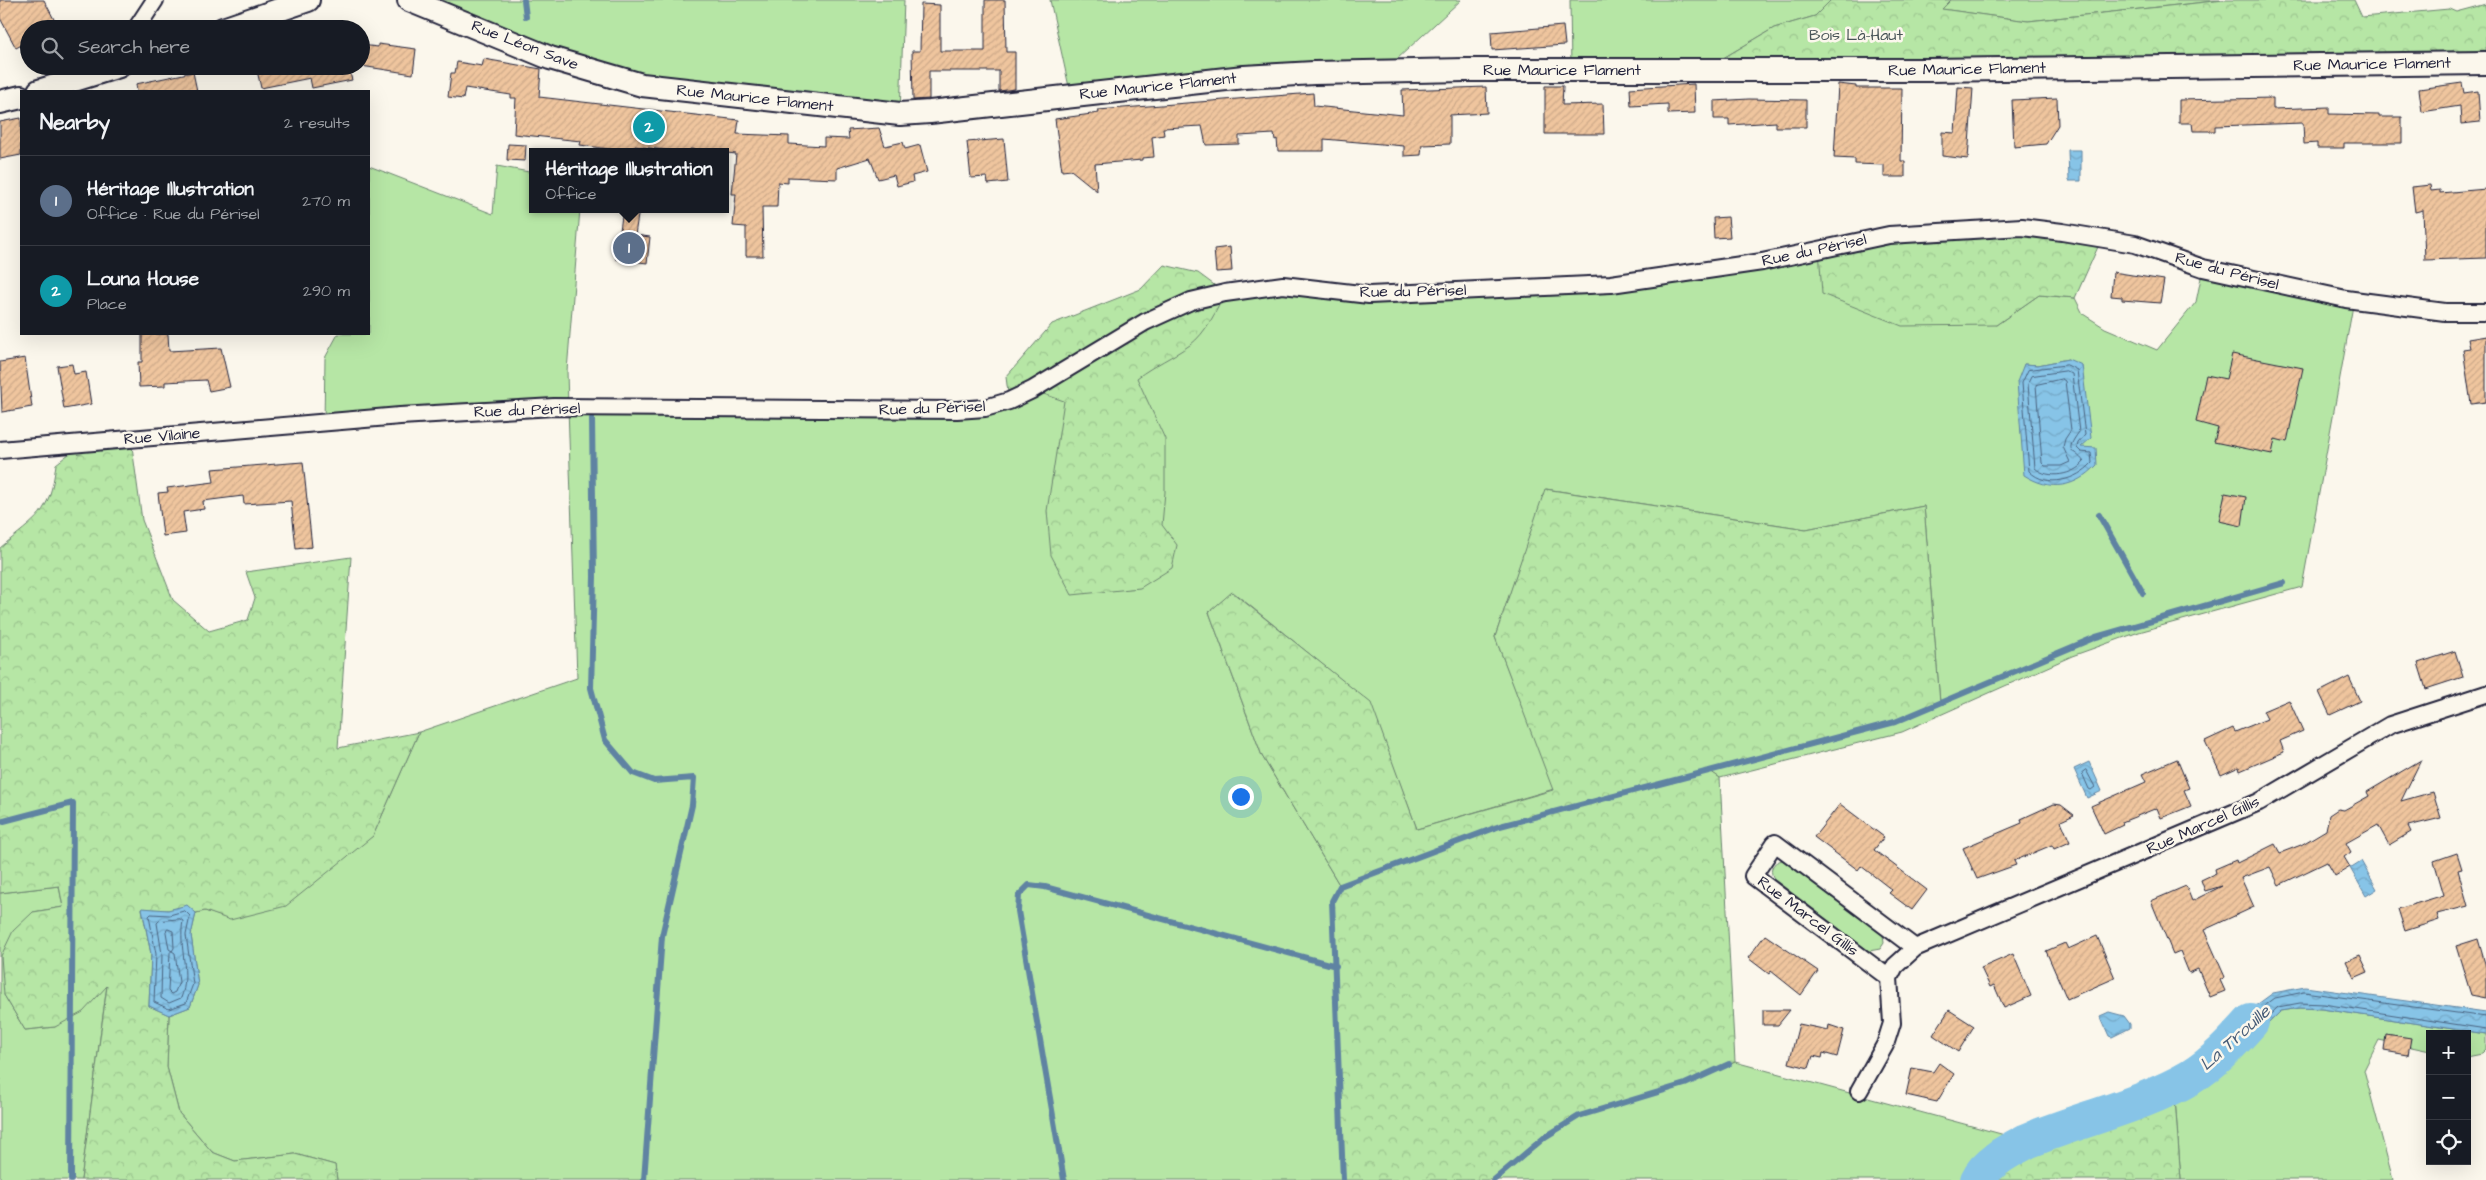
<!DOCTYPE html>
<meta charset="utf-8">
<style>
:root{--surface:#171b24;--page:#242831;--text:#f1f3f6;--muted:#9ea1a6;--line:#363941;--accent:#d1495b}
body{margin:0;font-family:"Architects Daughter",sans-serif;background:var(--page);color:var(--text)}
.controls{position:absolute;right:15px;bottom:15px;display:grid;overflow:hidden;border-radius:0px;box-shadow:0 5px 20px #0002}
.controls button{width:45px;height:45px;display:grid;place-items:center;padding:0;border:0;border-bottom:1px solid var(--line);background:var(--surface);color:var(--text);font:25px sans-serif}
.you{position:absolute;left:1240px;top:796px;width:18px;height:18px;margin:-12px;border:4px solid #fff;border-radius:50%;background:#1a73e8;box-shadow:0 0 0 8px #1a73e833}
.badge{display:grid;place-items:center;width:32px;height:32px;border-radius:50%;background:var(--accent);color:#fff;font-size:16px;font-weight:700}
.pin{position:absolute;translate:-50% -50%;border:2px solid #fff;box-shadow:0 1px 5px #0006}
.popup{position:absolute;left:529px;top:148px;width:200px;height:65px;box-sizing:border-box;display:grid;place-content:center;border-radius:0px;background:var(--surface);filter:drop-shadow(0 1px 4px #0005);font-size:16px;white-space:nowrap;color:var(--muted)}
.popup b{font-size:19px;color:var(--text)}
.popup::after{content:'';position:absolute;left:50%;top:100%;margin-left:-10px;border:10px solid transparent;border-top-color:var(--surface)}
.list{margin:0;padding:0;list-style:none}
h2{display:flex;justify-content:space-between;align-items:center;height:65px;margin:0;padding:0 20px;font-size:21px}
h2 small{font-size:16px;font-weight:400;color:var(--muted)}
.list li{display:grid;grid-template-columns:32px 1fr auto;gap:15px;align-items:center;box-sizing:border-box;height:90px;padding:0 20px;border-top:1px solid var(--line)}
.list b{display:block;font-size:19px;white-space:nowrap}
.list p{margin:0;font-size:16px;white-space:nowrap;color:var(--muted)}
.list em{font-size:16px;font-style:normal;color:var(--muted)}
.icon{flex:none;width:28px;height:28px;fill:none;stroke:currentColor;stroke-width:2;stroke-linecap:round;stroke-linejoin:round}
.map{position:relative;flex:none;width:2486px;height:1180px;overflow:hidden}
.search{position:absolute;background:var(--surface);box-shadow:0 5px 20px #0002;left:20px;top:20px;width:350px;height:55px;display:flex;align-items:center;gap:12px;box-sizing:border-box;padding:0 18px;border-radius:28px;color:var(--muted);font-size:19px}
.panel{position:absolute;background:var(--surface);box-shadow:0 5px 20px #0002;left:20px;top:90px;width:350px;height:245px;border-radius:0px}
.map>svg:first-child{display:block}
.grass{fill:#b6e6a5;stroke:#6c8470;fill-rule:evenodd}
.forest{fill:url(#forest-crowns);stroke:#6c8470}
.water{fill:url(#water-waves);stroke:#5f83a2}
.lines{fill:none;stroke-linecap:round;stroke-linejoin:round}
.shore{stroke:#4a6380;stroke-width:1}
.stream{stroke:#5f83a2;stroke-width:6}
.river{stroke:#87c4e7;stroke-width:36}
.building{fill:url(#building-hatch);stroke:#22223b}
.street-casing{stroke:#22223b;stroke-width:20}
.secondary-casing{stroke:#22223b;stroke-width:26}
.street{stroke:#fbf7ec;stroke-width:16}
.secondary{stroke:#fbf7ec;stroke-width:22}
.labels{text-anchor:middle;dominant-baseline:central;stroke-width:5;stroke-linejoin:round;paint-order:stroke}
.park-label{font-size:16px;fill:#475356;stroke:#fbf7ec}
.street-label{font-size:16px;fill:#22223b;stroke:#fbf7ec}
.water-label{font-size:18px;font-style:italic;fill:#455b77;stroke:#fbf7ec}
</style>
<div class="map">
<svg width="2486" height="1180" viewBox="0 0 2486 1180">
<defs>
<pattern id="forest-crowns" width="20" height="18" patternUnits="userSpaceOnUse" patternTransform="scale(1.25)"><rect width="20" height="18" fill="#b6e6a5"/><path d="M2 6a3 3 0 1 1 6 0M12 15a3 3 0 1 1 6 0" fill="none" stroke="#9cc58f"/></pattern>
<pattern id="water-waves" width="16" height="10" patternUnits="userSpaceOnUse" patternTransform="scale(1.25)"><rect width="16" height="10" fill="#87c4e7"/><path d="M0 5q4-4 8 0t8 0" fill="none" stroke="#74a8c7"/></pattern>
<pattern id="building-hatch" width="6" height="6" patternUnits="userSpaceOnUse" patternTransform="scale(1.25)"><rect width="6" height="6" fill="#efc59e"/><path d="M-1 1l2-2M0 6l6-6M5 7l2-2" fill="none" stroke="#cda989"/></pattern>
</defs>
<rect width="100%" height="100%" fill="#fbf7ec"/>
<filter id="ink" filterUnits="userSpaceOnUse"><feTurbulence type="fractalNoise" baseFrequency=".02" numOctaves="2"/><feDisplacementMap in="SourceGraphic" scale="10" xChannelSelector="R" yChannelSelector="G"/><feConvolveMatrix kernelMatrix="1 2 1 2 8 2 1 2 1" color-interpolation-filters="sRGB"/></filter>
<g filter="url(#ink)">
<path class="grass" d="M409,0H904L900,114L642,85Z
M1050,0H1461L1383,72L1071,96Z
M1570,0H1831L1815,16L1774,28L1703,70H1571Z
M1951,0H2224L2028,21L1941,9Z
M369,166L493,214L497,166L529,172L533,173V209H580L567,371L568,407L985,408L1145,322L1283,285L1369,295L1611,284L1819,249L1996,325L2039,295L2075,298L2083,314L2105,328L2157,350L2196,302L2203,268L2354,300L2302,587L2139,632L2072,656L1902,732L1720,778L1709,771L1895,722L1940,703L1924,506L1806,529L1546,489L1495,637L1554,789L1417,829L1370,703L1233,592L1209,612L1262,756L1340,886L1336,966L1343,1180H337L335,1165L295,1154L235,1161L212,1152L179,1113L167,1067L169,1015L190,1007L198,985L191,935L196,913L205,911L230,919L373,836L419,732L577,678L568,407L324,423L325,358L338,334H369ZM2068,359L2080,447L2024,364L2038,365Z
M1784,860L1883,935L1884,943L1880,949L1869,951L1775,880C1768,871 1772,861 1784,860Z
M59,886L63,907L33,912L4,995L25,1030L55,1027L107,985L81,1180H0V893Z
M2300,1008L2322,1009L2486,1034V1050L2482,1054L2467,1057V1034H2430V1051L2379,1040L2364,1070L2393,1180H2181L2175,1098L2221,1069L2281,1011Z
M1735,1062L2027,1141C2010,1150 1986,1162 1978,1180H1494L1545,1137L1579,1116L1685,1084Z"/>
<path class="forest" d="M1831,0H1951L1942,9L2028,21L2224,0H2354L2362,17L2449,9L2456,12L2486,4V63L1703,70L1774,28L1815,16Z
M1959,232L2102,238L2075,298L2039,295L1996,325L1902,326L1822,294L1819,249Z
M1164,265L1198,273L1225,293C1217,310 1206,333 1190,345C1173,357 1154,365 1137,378L1165,439V492L1162,525L1177,545L1172,568L1140,588L1072,595L1051,555L1047,511L1064,401L1032,390L1009,401L1006,377L1052,324L1141,289Z
M131,439L142,520L173,600L209,631L248,620L255,598L246,572L351,557L338,748L419,732L373,836L286,906L230,920L205,911L196,913L187,906L168,910L142,909L151,954L149,1006L169,1015L167,1067L179,1113L212,1152L235,1161L295,1154L335,1165L337,1180H81L107,986L83,1012L55,1027L25,1030L4,995L1,956L13,931L33,912L63,907L59,886L0,893V548C37,517 50,515 56,464L83,443Z
M1545,489L1806,529L1924,506L1940,703L1895,722L1710,771L1720,778L1735,1062L1685,1084L1579,1116L1553,1132L1494,1180H1343L1332,901L1340,886L1262,756L1209,612L1232,592L1371,703L1417,829L1553,790L1495,637Z
M2174,1086L2181,1180H1978C1986,1162 2010,1150 2027,1141Z"/>
<path class="water" d="M2068,150H2081V181H2069Z
M2068,359L2082,365L2091,438L2081,447L2096,448L2097,465C2075,488 2051,492 2024,475L2017,382L2024,364L2038,365Z
M2089,762L2102,791L2087,798L2074,769Z
M2361,861L2377,889L2366,896L2350,868Z
M187,905L196,913L191,935L198,985L190,1007L169,1015L149,1006L151,954L142,908L168,910Z
M2305,987L2486,1012V1034L2322,1009L2300,1008L2281,1011L2221,1069L2210,1048L2251,1009L2273,993Z
M2109,1012L2124,1016L2130,1024V1028L2112,1037L2109,1036L2100,1016Z"/>
<g class="lines">
<path class="shore" d="M2067,365L2077,370L2085,435L2078,443L2077,448L2081,452L2091,453L2092,463C2077,480 2047,489 2029,471L2022,383L2028,370Z
M2066,371L2072,374L2079,432C2063,454 2074,448 2084,462C2074,475 2048,480 2035,468L2028,384L2032,376Z
M2062,379L2065,381L2071,430L2065,439L2063,447L2070,462L2061,466H2045L2042,463L2036,385Z
M2086,770L2095,787L2091,790L2089,789L2082,773Z
M185,911L190,916L186,935L193,984L186,1003L169,1009L154,1002L156,954L149,916L151,914L169,915Z
M180,919L183,921C178,947 191,973 181,998L169,1003L161,998L162,954L157,923L159,921Z
M168,929L173,931L174,948L172,951L169,949L166,932Z
M172,951L175,953L179,982L175,992L171,994L168,991L170,953Z
M2486,1017L2304,992L2275,998L2255,1013L2217,1050L2221,1058L2224,1059L2278,1007L2300,1003L2323,1004L2486,1029"/>
<path class="stream" d="M524,0L526,17
M592,419L594,577L591,688L605,740L633,773L654,781L694,778L692,805L662,936L644,1180
M2099,515L2143,593
M0,822L73,803L71,1180
M1064,1180L1018,911L1019,895L1029,885L1045,887L1336,966
M1343,1180L1332,901L1340,886L1500,826L1895,722L2096,637L2284,583
M1494,1180L1545,1137L1579,1116L1685,1084L1729,1064"/>
<path class="river" d="M1978,1180C1986,1162 2010,1150 2027,1141C2080,1119 2144,1105 2191,1077C2214,1063 2233,1042 2251,1022"/>
</g>
<path class="building" d="M0,0H44L59,29H29V41L16,48L0,18Z
M985,0H1005L1006,52H1015V89L999,91V71H929V99L913,100L912,51H920L921,4L940,5V51H985Z
M1563,26L1565,45L1492,50L1491,32Z
M378,44L416,49L413,74L361,66V45L378,47Z
M484,59L541,69L539,97L739,120L737,134L789,136V144L824,146V138L849,139L848,130L879,128L885,146L903,142L905,149L920,145L927,172L912,176L913,182L897,186L894,175L878,179L870,158L837,168V179L788,177V183L778,182L777,207H762L763,256H746V227L733,226L736,194H732L736,154L690,149V152H681L635,146V151L616,150L580,145L581,141L514,134L516,98H511V95L465,88L463,99L448,97L451,73H455L457,62L482,66Z
M256,66H348L352,80L312,88L310,78L261,88Z
M193,72L197,91H137L136,84Z
M2462,83L2464,93L2478,91L2480,122L2461,124L2460,106L2422,112L2419,89Z
M1694,84L1695,113L1668,114V104L1631,106L1630,88Z
M1838,84L1856,86V88H1902L1901,161H1905V177H1884V165L1855,164V159L1834,158Z
M1545,86H1563L1562,105L1603,104L1604,134H1545Z
M1486,87L1487,113L1450,115V144L1422,145L1421,155L1404,156V146L1324,139V151H1278L1277,139L1275,140L1274,134L1239,136V144L1206,145L1202,126L1163,128L1164,135L1152,137L1154,157L1142,158V160L1095,164L1097,191L1071,170L1062,171L1055,119L1099,113L1098,110L1313,93L1314,106L1403,115L1402,90Z
M1958,87L1973,88L1968,159L1942,156V132L1955,133Z
M2057,98L2058,125L2046,144L2014,147L2012,100Z
M2273,98V109L2329,107V114L2379,115V117H2402V143H2344V148H2317V143L2304,144L2303,123L2215,126V131H2193L2192,123H2179V100Z
M1749,99L1806,100V127H1776V122L1729,125V119H1714V101Z
M21,118V155L0,159V122Z
M1004,139L1008,182L988,184L987,177L971,178L967,142Z
M508,144L526,145L525,161L507,160Z
M2430,185L2431,191L2440,190V193L2486,189V258L2425,260L2423,210L2415,212L2412,187Z
M623,209H639L635,235L650,237L647,263L616,259Z
M1728,217L1730,237L1714,238L1713,218Z
M1230,247L1232,271L1216,272L1214,249Z
M2113,272L2164,280L2160,303L2122,300V297L2111,296Z
M142,334H168L169,351L221,348L230,387L209,391L206,380L165,382V386L139,387L138,362H142Z
M2486,336V402L2471,404L2463,349L2470,348L2468,339Z
M2232,354L2303,368L2287,442L2275,439L2272,454L2214,442L2218,428L2196,422L2206,375L2226,379Z
M25,358L32,407L2,412L0,362Z
M72,364L74,374L86,372L91,404L64,409L57,366Z
M303,462L312,547L296,549L291,501L244,504L243,496L203,501L204,509L183,512L186,533L163,536L158,493L168,492L167,488L214,482L212,469Z
M2225,493L2246,497L2242,526L2219,521Z
M2455,651L2463,677L2426,689L2418,663Z
M2349,677L2360,701L2330,715L2319,692Z
M2289,700L2303,731L2280,741L2284,752L2240,771L2239,767L2221,775L2205,741L2233,728L2235,732L2267,719L2263,711Z
M2177,759L2189,788L2184,790L2191,806L2161,818L2157,808L2122,822L2123,825L2104,834L2091,806L2146,782L2142,774Z
M2421,760L2401,801L2433,792L2441,818L2408,826L2411,832L2389,845L2378,825L2346,843L2351,852L2344,857L2350,867L2335,876L2327,862L2279,885L2270,867L2241,878L2254,907L2204,930L2225,977L2220,980L2225,991L2210,997L2198,969L2189,973L2180,951L2173,954L2151,901L2186,886L2192,901L2222,886L2205,891L2201,880L2216,873L2215,869L2236,860L2237,863L2275,844L2280,853L2301,845L2326,830L2329,815L2338,809L2344,810L2369,796L2367,792Z
M1840,804L1884,837L1874,850L1927,890L1912,910L1889,893L1892,890L1861,866L1858,870L1814,837Z
M2054,804L2061,805L2074,815L2061,821L2070,842L2054,849L2052,845L2014,861L2016,865L1977,879L1963,848L2022,823L2021,819Z
M2457,853L2462,869L2458,870L2468,906L2437,914L2439,920L2405,931L2398,909L2444,895L2434,861Z
M1765,935L1818,971L1801,995L1771,971L1769,974L1748,958Z
M2097,936L2115,978L2067,999L2046,951L2065,943L2068,949Z
M2478,939L2486,967V998L2471,995L2456,946Z
M2013,954L2031,996L2004,1008L1994,985L1990,987L1981,968Z
M2360,955L2368,972L2354,978L2346,961Z
M1763,1010H1790L1778,1025H1763Z
M1949,1010L1974,1026L1958,1052L1933,1035Z
M1799,1024L1828,1030L1829,1025L1844,1030L1837,1057L1823,1053L1822,1058L1813,1056L1809,1068L1789,1063Z
M2386,1034L2411,1038L2408,1055L2384,1051Z
M1939,1063L1954,1074L1937,1102L1906,1095L1912,1068L1933,1072Z"/>
<g class="lines">
<g class="street-casing">
<path id="street" d="M136,29L155,0
M0,450L400,416L554,407L957,410L985,408L1009,401L1032,390L1145,322L1191,301L1225,293L1283,285L1369,295L1611,284L1762,262L1889,235L2022,227L2062,232L2135,244L2203,268L2346,299L2445,312H2486
M1889,978L1753,876L1775,843L1915,948
M1859,1091L1885,1045L1892,1023L1889,978L1895,966L1915,948L2259,802L2390,725L2486,694"/>
</g>
<g class="secondary-casing">
<path id="secondary" d="M409,0L550,58L642,85L900,114L930,112L1244,77L1314,73L1465,70H1929L2486,63
M223,29L308,0
M39,91L119,66
M0,102L21,97"/>
</g>
<use href="#street" class="street"/>
<use href="#secondary" class="secondary"/>
</g>
</g>
<g class="labels">
<g class="park-label">
<text x="1856" y="35">Bois Là-Haut</text>
</g>
<g class="street-label">
<text transform="translate(525 45) rotate(21)">Rue Léon Save</text>
<text transform="translate(2372 64) rotate(-1)">Rue Maurice Flament</text>
<text transform="translate(1967 69) rotate(-1)">Rue Maurice Flament</text>
<text x="1562" y="70">Rue Maurice Flament</text>
<text transform="translate(1158 86) rotate(-6)">Rue Maurice Flament</text>
<text transform="translate(755 98) rotate(6)">Rue Maurice Flament</text>
<text transform="translate(1814 250) rotate(-12)">Rue du Périsel</text>
<text transform="translate(2227 271) rotate(15)">Rue du Périsel</text>
<text transform="translate(1413 291) rotate(-1)">Rue du Périsel</text>
<text transform="translate(932 408) rotate(-2)">Rue du Périsel</text>
<text transform="translate(527 410) rotate(-2)">Rue du Périsel</text>
<text transform="translate(162 436) rotate(-5)">Rue Vilaine</text>
<text transform="translate(2203 825) rotate(-24)">Rue Marcel Gillis</text>
<text transform="translate(1808 916) rotate(37)">Rue Marcel Gillis</text>
</g>
<g class="water-label">
<text transform="translate(2235 1038) rotate(-42)">La Trouille</text>
</g>
</g>
</svg>
<div class="controls">
<button>+</button>
<button>−</button>
<button><svg class="icon" aria-label="locate" viewBox="0 0 24 24"><circle cx="12" cy="12" r="6"/><path d="M12 2v4M12 18v4M2 12h4M18 12h4"/></svg></button>
</div>
<div class="you"></div>
<div class="pin badge" style="left:629px;top:248px;background:#5c6f8a">1</div>
<div class="popup"><b>Héritage Illustration</b>Office</div>
<div class="pin badge" style="left:649px;top:127px;background:#0f9aa8">2</div>
<div class="search"><svg class="icon" aria-label="search" viewBox="0 0 24 24"><circle cx="10" cy="10" r="6"/><path d="M15 15l6 6"/></svg>Search here</div>
<section class="panel">
<h2>Nearby<small>2 results</small></h2>
<ul class="list">
<li><span class="badge" style="background:#5c6f8a">1</span><div><b>Héritage Illustration</b><p>Office · Rue du Périsel</p></div><em>270 m</em></li>
<li><span class="badge" style="background:#0f9aa8">2</span><div><b>Louna House</b><p>Place</p></div><em>290 m</em></li>
</ul>
</section>
</div>
